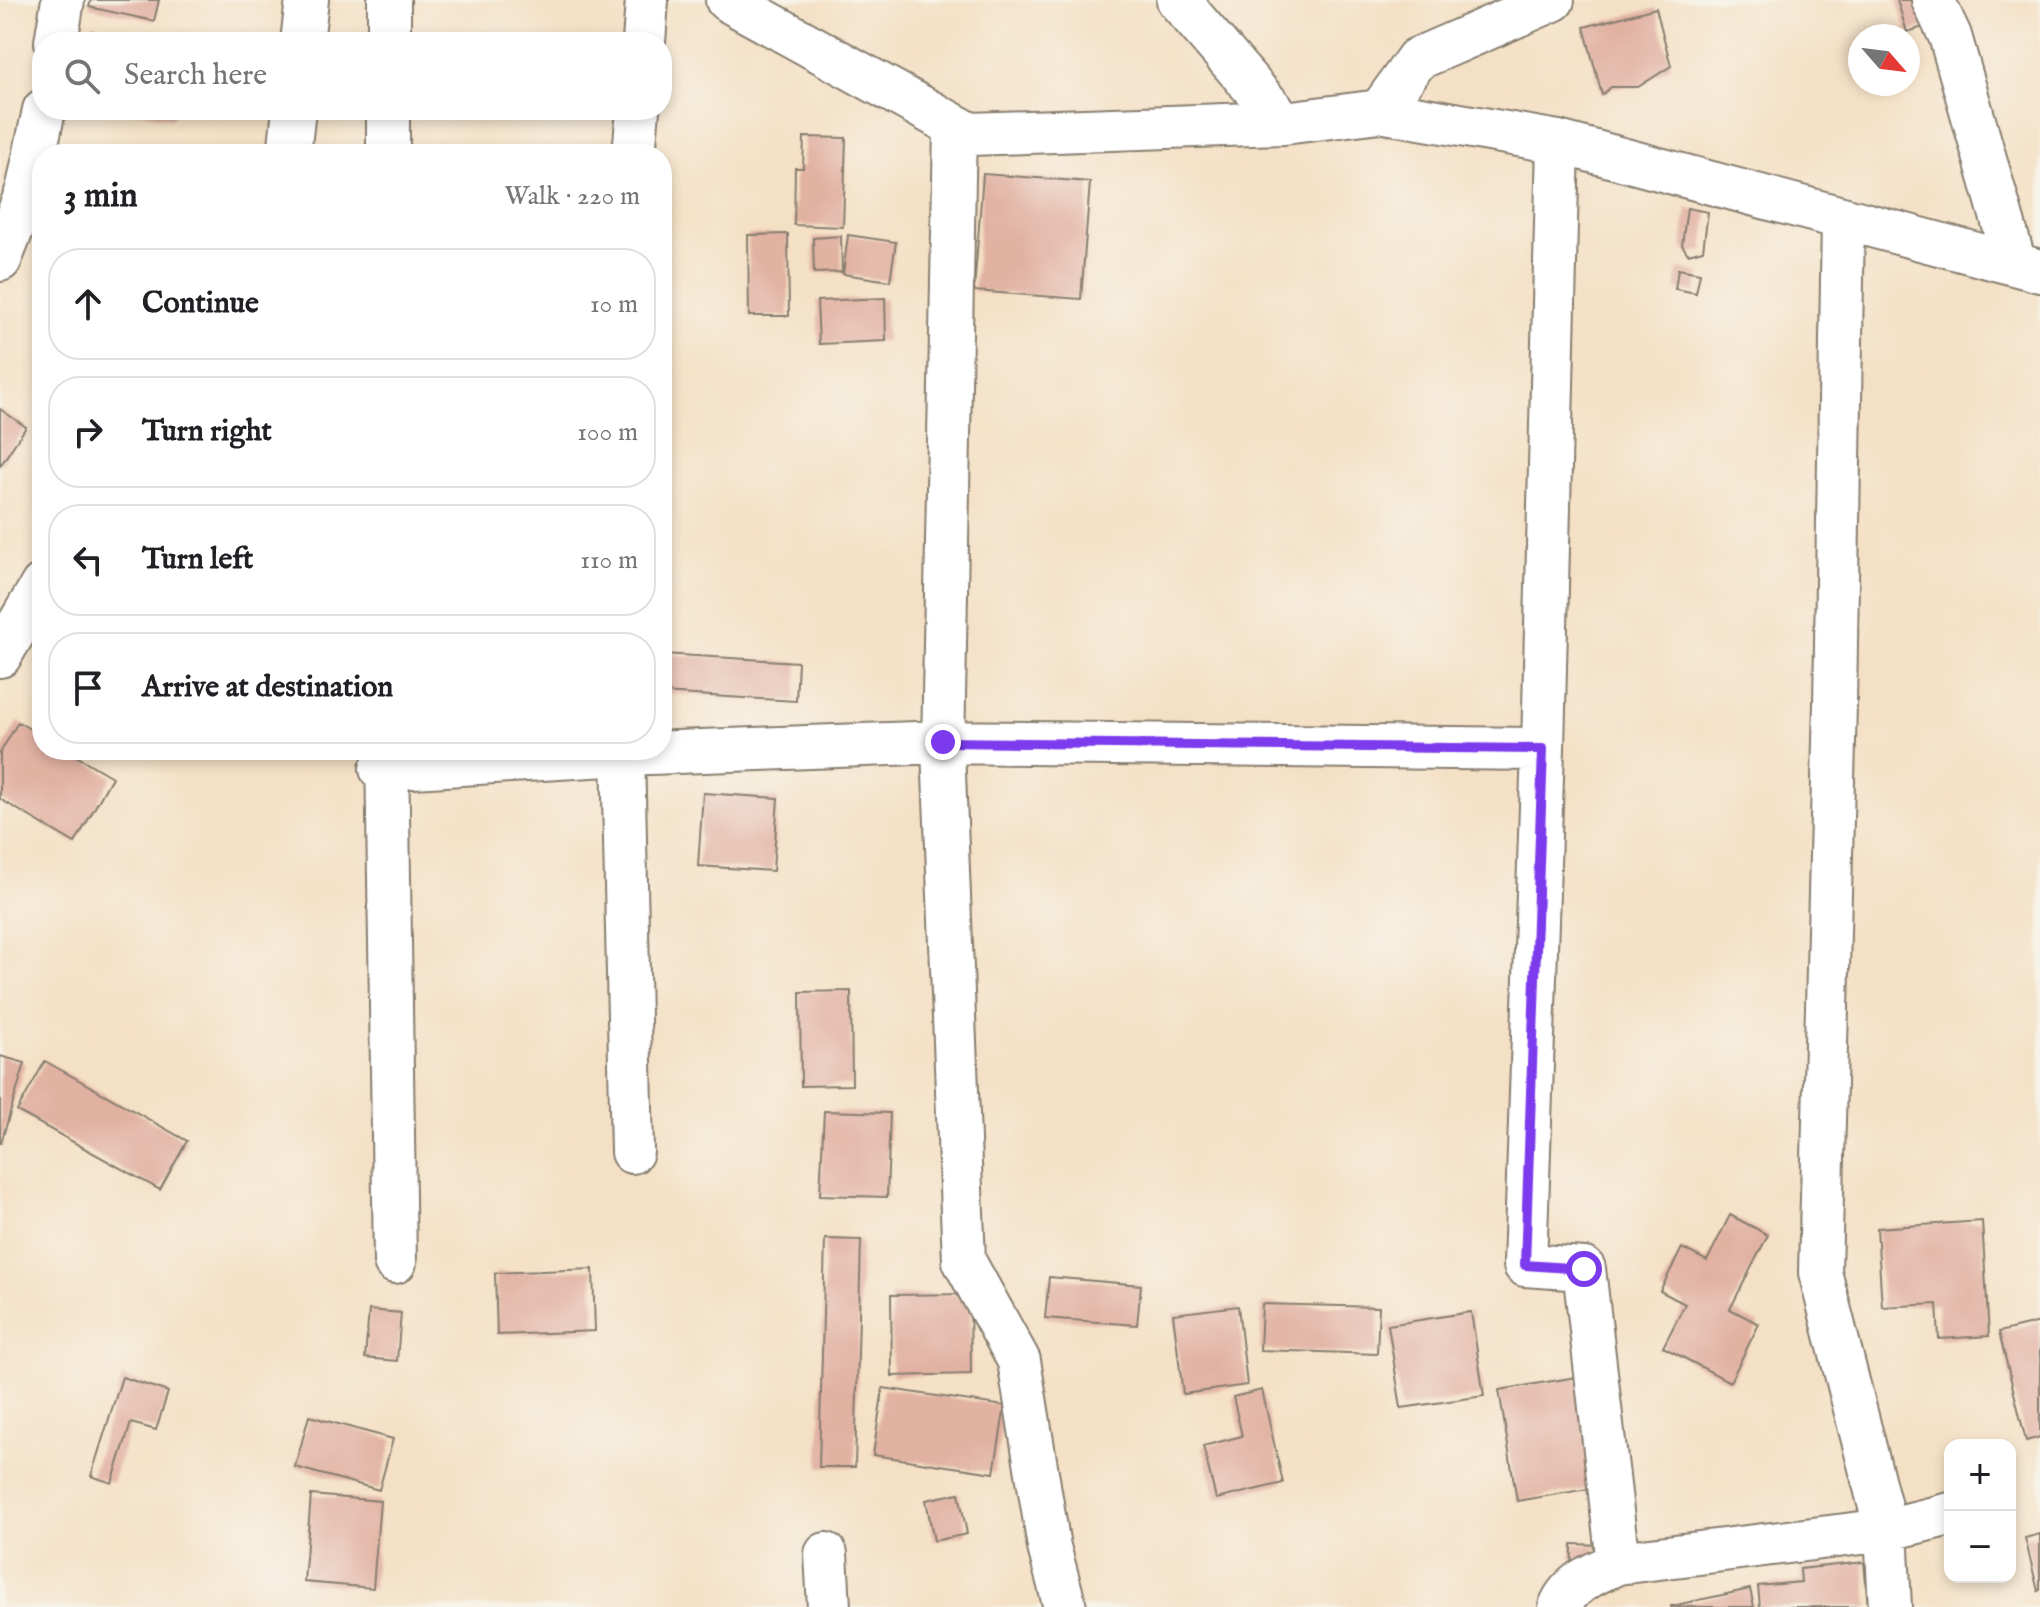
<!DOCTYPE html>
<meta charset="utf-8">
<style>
:root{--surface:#fff;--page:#f2f2f2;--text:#202124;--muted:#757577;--line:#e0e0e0}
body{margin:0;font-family:"IM FELL English",serif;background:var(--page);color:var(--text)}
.controls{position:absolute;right:24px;bottom:24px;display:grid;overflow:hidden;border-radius:16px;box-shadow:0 4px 12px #0003}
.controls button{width:72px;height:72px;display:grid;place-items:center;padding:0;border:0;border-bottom:2px solid var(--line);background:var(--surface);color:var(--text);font:40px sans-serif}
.compass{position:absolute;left:1848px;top:24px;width:72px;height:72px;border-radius:50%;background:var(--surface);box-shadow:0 4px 12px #0003;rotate:118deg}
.stop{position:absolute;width:24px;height:24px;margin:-18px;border:6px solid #7c3aed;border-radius:50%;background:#fff}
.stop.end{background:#7c3aed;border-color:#fff;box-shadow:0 2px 8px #0008}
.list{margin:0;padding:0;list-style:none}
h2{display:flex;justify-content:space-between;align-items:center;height:104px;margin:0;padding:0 32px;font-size:34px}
h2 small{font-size:26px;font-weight:400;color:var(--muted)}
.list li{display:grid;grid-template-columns:52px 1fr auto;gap:24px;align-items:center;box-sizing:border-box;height:112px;margin:0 16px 16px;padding:0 16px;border:2px solid var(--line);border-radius:32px}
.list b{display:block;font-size:30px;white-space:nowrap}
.list em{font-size:26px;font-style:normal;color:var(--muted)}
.icon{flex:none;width:44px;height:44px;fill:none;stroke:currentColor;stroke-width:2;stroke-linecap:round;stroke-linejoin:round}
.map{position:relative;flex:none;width:2040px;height:1607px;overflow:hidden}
.search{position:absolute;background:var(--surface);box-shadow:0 4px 12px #0003;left:32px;top:32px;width:640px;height:88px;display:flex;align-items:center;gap:20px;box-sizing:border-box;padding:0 28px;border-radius:32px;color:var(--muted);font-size:30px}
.panel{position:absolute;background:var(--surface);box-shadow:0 4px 12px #0003;left:32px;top:144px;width:640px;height:616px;border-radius:32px}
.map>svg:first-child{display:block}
.building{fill:#e1b1a2}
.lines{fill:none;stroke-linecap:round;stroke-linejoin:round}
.street-casing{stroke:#887e70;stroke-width:46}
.street{stroke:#fff;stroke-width:42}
.route{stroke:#7c3aed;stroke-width:10}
</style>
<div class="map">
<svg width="2040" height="1607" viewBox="0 0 2040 1607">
<rect width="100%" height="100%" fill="#f7f3e8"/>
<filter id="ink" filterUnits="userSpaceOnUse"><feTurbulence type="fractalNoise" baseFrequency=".0125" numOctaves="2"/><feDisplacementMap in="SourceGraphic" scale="16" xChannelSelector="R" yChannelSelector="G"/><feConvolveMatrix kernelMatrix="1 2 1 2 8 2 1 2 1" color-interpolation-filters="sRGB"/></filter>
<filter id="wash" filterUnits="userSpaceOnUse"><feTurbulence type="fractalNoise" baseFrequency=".006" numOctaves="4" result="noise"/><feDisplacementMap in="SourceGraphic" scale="32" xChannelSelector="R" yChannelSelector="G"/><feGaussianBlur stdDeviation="1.8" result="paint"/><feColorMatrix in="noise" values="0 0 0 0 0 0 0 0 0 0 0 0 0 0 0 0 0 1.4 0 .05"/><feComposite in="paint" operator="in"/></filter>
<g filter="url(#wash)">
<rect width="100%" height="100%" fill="#f4e0c5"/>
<g id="blocks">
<path class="building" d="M91,0H159L154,21L89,7Z
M1897,0H1922L1930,25L1907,32Z
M1656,8L1671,66L1638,87H1611L1602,95L1584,27Z
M91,31L143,40V42H88Z
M131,110H173L172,119Z
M804,137L846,138L843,227L794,225L795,168H803Z
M983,174L1090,182L1081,299L974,291Z
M1687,208L1708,212L1703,250L1688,254L1682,245Z
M788,234L789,316H749L748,235Z
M848,235L896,242L890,281L843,274Z
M841,236L842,272L814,273L813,238Z
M1678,269L1700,273L1696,293L1675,289Z
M885,298L886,341L819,344L817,301Z
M0,409L26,427L0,466Z
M662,654L798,662L796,701L662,693Z
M18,722L42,736V750H66L112,777L75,843L0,799V753Z
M703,793L778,798L773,871L698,866Z
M851,991L852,1085L801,1086L800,992Z
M0,1056L25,1063L1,1143H0Z
M45,1061L187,1141L160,1190L17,1111Z
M824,1111L890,1113L887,1197L820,1195Z
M1730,1215L1768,1235L1730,1309L1759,1324L1730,1382L1663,1347L1685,1304L1660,1291L1682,1248L1707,1261Z
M1982,1221L1989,1336L1939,1339L1937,1304L1882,1307L1877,1228Z
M825,1239L861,1240L855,1467H819Z
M593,1269L595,1331L497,1335L495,1273Z
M1049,1277L1141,1285L1137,1325L1045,1318Z
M970,1294L971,1374L892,1376L891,1295Z
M1262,1304L1379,1307L1377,1354L1260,1350Z
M1238,1306L1247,1385L1183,1394L1173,1314Z
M369,1310L401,1313L397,1361L365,1358Z
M1471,1312L1484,1396L1401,1408L1388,1325Z
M2040,1322V1437L2026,1441L1999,1332Z
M122,1377L168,1392L156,1430L131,1423L112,1483L91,1476Z
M1577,1377L1594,1488L1517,1501L1499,1390Z
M883,1388L1005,1406L994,1473L873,1455Z
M1262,1390L1283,1483L1216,1499L1203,1446L1242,1436L1233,1397Z
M309,1416L393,1439L379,1490L295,1467Z
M959,1493L967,1534L934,1541L926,1500Z
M311,1495L380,1501L373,1588L304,1582Z
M2040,1534V1590L2038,1591L2025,1538Z
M1572,1544L1601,1545L1571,1575Z
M1864,1562L1868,1607H1760L1758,1586L1801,1582L1800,1569Z
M1750,1589L1754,1607H1671V1606Z"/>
</g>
</g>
<g filter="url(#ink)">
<use href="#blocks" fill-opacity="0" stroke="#887e70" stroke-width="2"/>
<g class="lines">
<g class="street-casing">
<path id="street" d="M727,0L970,134L1284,123L1380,111L1558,142L2040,271
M1178,0L1284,123
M1933,0L1950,36L2015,264
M56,42L63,0
M302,42L307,0
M389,42V0
M644,42L647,0
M1380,111L1417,59L1553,0
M955,126L943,749L964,1261L1019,1361L1049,1547L1065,1607
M1558,142L1543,749L1525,1265L1584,1269L1618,1563
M289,154L294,110
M388,154V110
M634,154L638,110
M1843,219L1835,704L1820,1272L1886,1530L1890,1607
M0,260L27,191L44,110
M0,656L42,585
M387,750L395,1262
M623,750L632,1152
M381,769L623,754L943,742L1543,749
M826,1554L829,1607
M1560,1607C1570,1582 1595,1573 1618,1563L1886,1530L1950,1514"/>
</g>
<use href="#street" class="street"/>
</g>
</g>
<g class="lines" filter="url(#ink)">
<path class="route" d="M943,742L1543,749L1525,1265L1584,1269"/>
</g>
</svg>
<div class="controls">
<button>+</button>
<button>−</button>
</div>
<svg class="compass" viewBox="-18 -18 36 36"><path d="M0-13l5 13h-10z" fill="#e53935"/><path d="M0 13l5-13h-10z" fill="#757577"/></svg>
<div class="stop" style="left:1584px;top:1269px"></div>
<div class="stop end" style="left:943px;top:742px"></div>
<div class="search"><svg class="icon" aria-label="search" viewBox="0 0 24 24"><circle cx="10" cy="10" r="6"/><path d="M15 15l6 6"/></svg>Search here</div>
<section class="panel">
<h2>3 min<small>Walk · 220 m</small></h2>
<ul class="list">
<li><svg class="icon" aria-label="ahead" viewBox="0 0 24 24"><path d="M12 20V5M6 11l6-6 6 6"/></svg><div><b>Continue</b></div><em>10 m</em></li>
<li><svg class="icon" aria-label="right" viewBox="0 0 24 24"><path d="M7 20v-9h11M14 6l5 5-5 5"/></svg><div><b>Turn right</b></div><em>100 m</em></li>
<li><svg class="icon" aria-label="left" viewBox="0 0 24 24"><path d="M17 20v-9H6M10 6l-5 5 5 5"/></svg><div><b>Turn left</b></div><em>110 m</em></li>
<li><svg class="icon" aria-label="arrive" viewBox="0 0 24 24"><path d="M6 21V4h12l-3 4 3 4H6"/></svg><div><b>Arrive at destination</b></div></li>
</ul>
</section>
</div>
